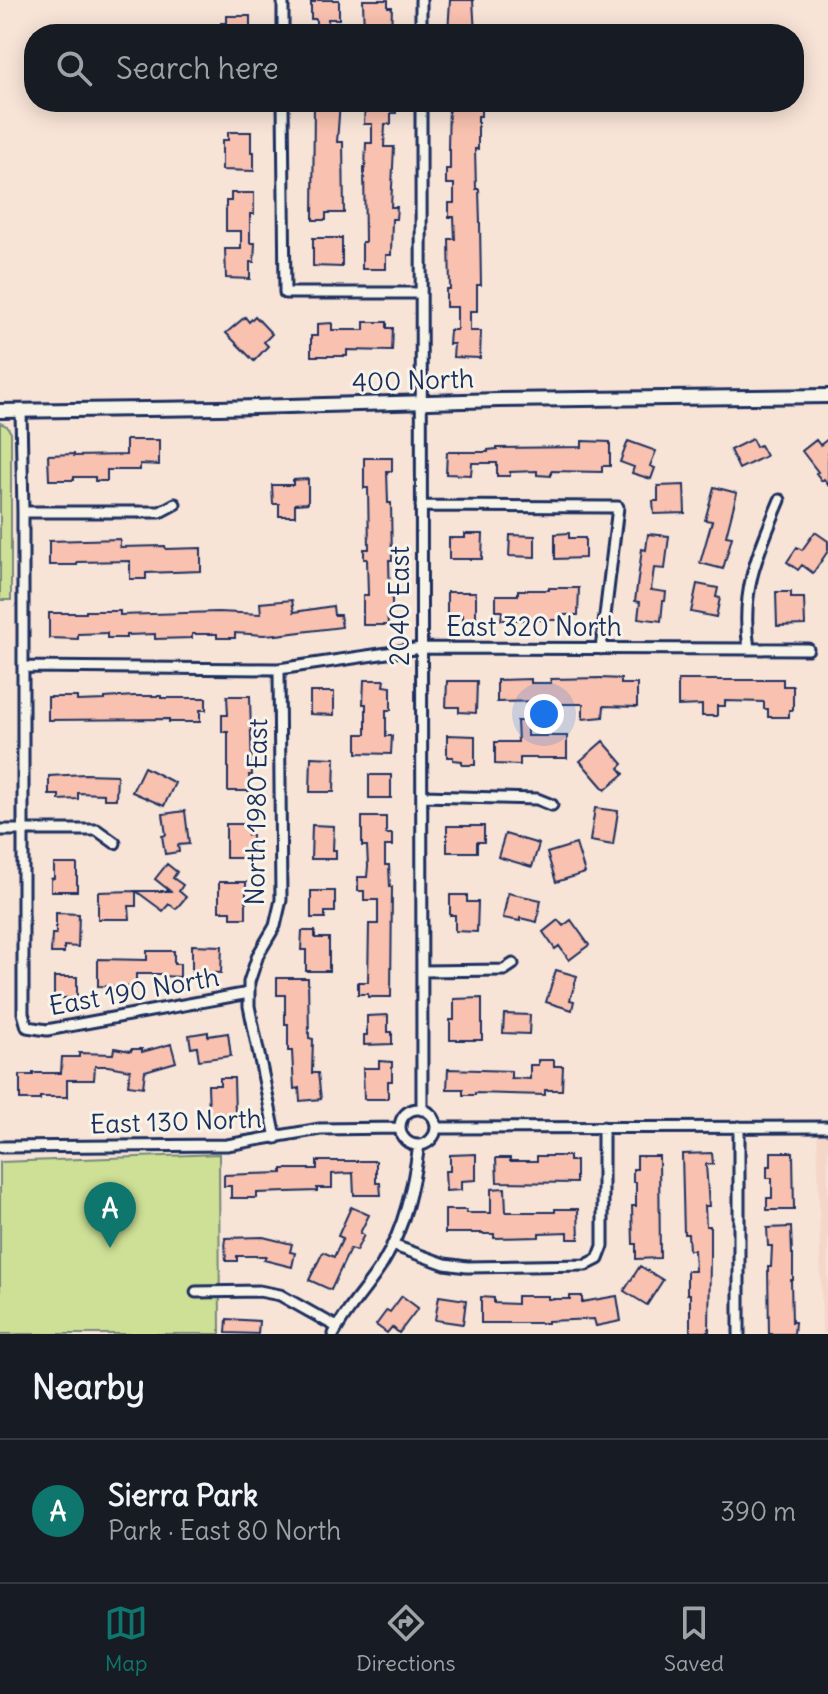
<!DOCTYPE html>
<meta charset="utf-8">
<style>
:root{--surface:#171b24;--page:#20242c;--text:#f1f3f6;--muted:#9ea1a6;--line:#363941;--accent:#0f766e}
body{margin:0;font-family:Delius,sans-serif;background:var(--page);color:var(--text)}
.you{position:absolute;left:544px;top:714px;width:28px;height:28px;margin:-20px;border:6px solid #fff;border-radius:50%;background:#1a73e8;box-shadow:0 0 0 12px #1a73e833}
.badge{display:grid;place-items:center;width:52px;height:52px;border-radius:50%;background:var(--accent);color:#fff;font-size:26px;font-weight:700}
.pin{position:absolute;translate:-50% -66px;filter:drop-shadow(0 2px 4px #0008)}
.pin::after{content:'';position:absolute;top:42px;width:28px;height:24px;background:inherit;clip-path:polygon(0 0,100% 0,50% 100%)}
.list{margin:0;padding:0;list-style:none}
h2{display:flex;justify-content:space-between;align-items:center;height:104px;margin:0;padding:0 32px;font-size:34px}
h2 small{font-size:26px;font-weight:400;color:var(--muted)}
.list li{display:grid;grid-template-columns:52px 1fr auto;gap:24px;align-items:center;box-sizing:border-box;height:144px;padding:0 32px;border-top:2px solid var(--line)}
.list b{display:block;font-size:30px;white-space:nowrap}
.list p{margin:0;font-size:26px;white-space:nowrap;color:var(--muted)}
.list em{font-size:26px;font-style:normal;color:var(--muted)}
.icon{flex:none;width:44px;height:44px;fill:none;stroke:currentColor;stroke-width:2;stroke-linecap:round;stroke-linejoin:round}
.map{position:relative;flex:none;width:828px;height:1334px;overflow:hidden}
.search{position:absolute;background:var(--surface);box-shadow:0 4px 20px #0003;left:24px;right:24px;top:24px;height:88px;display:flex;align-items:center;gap:20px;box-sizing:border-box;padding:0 28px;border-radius:32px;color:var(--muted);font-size:30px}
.sheet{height:248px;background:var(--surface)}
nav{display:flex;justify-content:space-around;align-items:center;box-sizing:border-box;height:112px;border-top:2px solid var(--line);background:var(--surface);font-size:22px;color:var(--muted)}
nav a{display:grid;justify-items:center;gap:4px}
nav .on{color:var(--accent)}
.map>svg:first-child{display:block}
.built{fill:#f4d7c9}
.green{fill:#cde095;stroke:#74887a;stroke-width:2}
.building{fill:#f9c1af;stroke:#1b2f5e;stroke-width:2}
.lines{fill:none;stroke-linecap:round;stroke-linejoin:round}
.minor-casing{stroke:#1b2f5e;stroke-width:15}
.secondary-casing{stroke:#1b2f5e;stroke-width:18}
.minor{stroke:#f7f3e8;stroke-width:9}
.secondary{stroke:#f7f3e8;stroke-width:12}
.labels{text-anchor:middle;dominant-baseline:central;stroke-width:6;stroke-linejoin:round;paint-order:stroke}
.street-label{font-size:26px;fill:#1b2f5e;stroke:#f7f3e8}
</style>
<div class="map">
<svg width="828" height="1334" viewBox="0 0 828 1334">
<rect width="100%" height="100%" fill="#f8e4d7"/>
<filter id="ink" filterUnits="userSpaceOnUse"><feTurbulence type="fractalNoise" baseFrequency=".0125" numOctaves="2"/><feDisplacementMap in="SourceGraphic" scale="16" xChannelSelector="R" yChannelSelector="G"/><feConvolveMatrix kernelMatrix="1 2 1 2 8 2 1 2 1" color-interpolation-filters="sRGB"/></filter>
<g filter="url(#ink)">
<path class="built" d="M817,1127H828V1334H822Z"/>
<path class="green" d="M0,423L7,426L11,433V600H0Z
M219,1154L220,1334H0V1162Z"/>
<path class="building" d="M315,0H339V19H328V25H316V19H311V2H315Z
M363,0H388V7H392L391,34H364Z
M450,0H473L475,34L448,33Z
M227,16H250V34H221V23H227Z
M314,102H340L337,142H343L344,213H326V220H313Z
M365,102H396V113H391V124H385L384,147H394L391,207H397L396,219H392L391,255H386V269H362V242H365L364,168H365L366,143H372V124H364Z
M449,102H481V116H478V149H475L476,189H479L480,223L481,285H477V311H470V331H481L480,358L453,357L454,344H449L450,330H457V307H446V289H450L449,239H455L454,217H449V203H454V184H446V169H450V149H448Z
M228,132H251V152H254V171L222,170V140H228Z
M231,193H254V214H250V243H255L254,262H250V279L226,278L225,249H241V231H226V201H231Z
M313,238H342V267L313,266Z
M255,316L272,334L264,342L268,346L254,361L226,333L245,317L249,322Z
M364,322H387V328H393L392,351L347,350V356H311V336H317V324L332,323V330H364Z
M752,439L756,447L760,445L766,456L739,469L730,450Z
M828,439V485L824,479L822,481L816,473L818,472L802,451L816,440L820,445Z
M126,440H159V465L140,464V470H107V481H95V477H74V480H49L48,455L74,454V456L126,455Z
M582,441L610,442V466H602V472L551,471V476L537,475V471L510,472V476H497V463H472L471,475L446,474L447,452H488V450L497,449V448L582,447Z
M628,441L656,451L650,466L655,468L651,479L632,473L634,467L620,462Z
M364,458H392V471H387L388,503H391L392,560H389L390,595H392V608L387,609L388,625H363V595H368L367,559H364V549H369L368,488H364Z
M308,479V503L295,504V516H279V504H273L272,485H293V480Z
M684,485L685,513L654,514L653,501H658V486Z
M714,487L737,493L726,536L732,537L723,569L700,563L712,521L705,520Z
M815,532L828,541V551L813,573L802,565L798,570L787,562L797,547L802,550Z
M569,533V538H585V558L555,559V534Z
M465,534H483L482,559H449V538H465Z
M648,534L669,536L665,569L654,568L651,590L666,592L665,601H663L661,621L638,618L640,602L635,601L642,549L646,550Z
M510,535L535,536V557L509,556Z
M120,539V547L165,546L166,549L201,548V571L146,573V579H130V561L77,562V565H49V541Z
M697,584L718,588L716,597L720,598L716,617L691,612Z
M549,588H579L578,615H562V620H501L502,611H496V595H518V590H549Z
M447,592H476V620H463V615H447Z
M776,592H791V598H804L805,625L777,626Z
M292,600L294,612L333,606L334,615H340L342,627L276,635V634L264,635L235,633V638H217V634H192V638L155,639V634L126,635V638H107V633L78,634V639L49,638V613H86V611H120V615L218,612L261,614L260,603Z
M601,678L621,679V684H637V707L604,706L603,717L583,719V704H544V701L497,702V680L531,679V683H551V679Z
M765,679H783V686H793V710H789V717H768V709H764V702L725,701V706H717V716H702V705L678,706V680H765Z
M364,680H385L384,686L391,687V710H386V736H392L391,754L357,753V734H366V704H363Z
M447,681H477L476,713L459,712V707H446Z
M310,692H334V715L310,714Z
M134,696H161V698H206V710H200V722H169V719L48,720V697H77V701L105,700V698Z
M227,696H250L252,775H249L250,791H228V732H222V715H228Z
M517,721H527V736H567V758H520V765L495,764V742H518Z
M447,735L475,736V765H462V761L453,760V757H447Z
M603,741L623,764L619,768L624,774L605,790L580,761Z
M311,757L335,758L334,792H310Z
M144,767L175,783L164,806L132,792Z
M85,774L117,775L116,799H104V794L78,793V799L59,800V795H49V776Z
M369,775H391V798H369Z
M595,808L618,811L613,845L590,841Z
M185,811L189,844L178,845L179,852L165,854L162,836L166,835L163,814Z
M362,817H386V834H392V846H385V865H389L390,887H392L391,997H368V994H358V982H368L369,924H378V900H364V891H358V877H367L368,866L367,846H362Z
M226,824H248V835H252V858H226Z
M312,825L334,826L333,850H336V859H311Z
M447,826H484V842H477V852H447Z
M505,834L539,844L532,867L498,857Z
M576,844L585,873L556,882L547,853Z
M54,864H77V891H51V879L54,878Z
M167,864L177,872L173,878L183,885L179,891L186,897L176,909L169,904L163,911L136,891H170L155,879Z
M219,882H246V918H231V911H219Z
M136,891V906H129L130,919H98V892Z
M311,891H335V912H325V918H311Z
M508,893L541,900L537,922L520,918V921L503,918Z
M450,895H467V902H478L477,932L455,931V915H450Z
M56,913L79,914L78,947L64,946V953H51L52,934H56Z
M558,920L563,926L571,920L589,945L569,960L559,946L555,949L543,932Z
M302,931H315V938H329V971H306V950H301Z
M192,945L222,946L221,973L192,972Z
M147,951H174V964H180V977L162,976V974H136V987L98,986V959L147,960Z
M556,970L577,976L570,1000L574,1001L572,1010L546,1002Z
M54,977H77V998H54Z
M277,978H308L309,1038L313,1039L312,1073H318L321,1099L300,1101L299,1088L294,1089L292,1051H288V1024H285V995H277Z
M482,998V1040H450V1020H454V999Z
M504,1014L530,1015L529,1034L503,1033Z
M388,1015V1032H392V1044L364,1045V1035H367V1016Z
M208,1032V1036L228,1033L231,1056L199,1060L197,1047L191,1048L189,1035Z
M171,1044L176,1062L145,1071L143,1087L128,1085L130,1070L108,1066H95L94,1080H67V1097H40V1100H20V1075H33V1073H61L62,1057H79V1053L113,1054L114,1048L131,1051V1049H142V1052Z
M538,1060H554V1066H563L562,1090H545V1095L475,1093V1095H463V1089H447L448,1069L511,1071V1078L530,1079V1065H538Z
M379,1061L392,1062V1081H388V1099H364L363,1068H379Z
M220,1078H234L235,1114H209L208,1085H220Z
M771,1152H793L794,1210H767V1198H772V1178H767V1166H771Z
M712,1153L713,1164H706L709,1206H705L706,1226H710V1256L709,1332H690V1294H687V1271H695L694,1250H689L688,1234H684L682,1154Z
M476,1154V1180L461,1181V1190L446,1191L445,1171H450V1155Z
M537,1156H569V1161H576V1183L497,1182L496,1158H510V1161H537Z
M637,1156H659L660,1258L636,1259V1244H633L632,1206H636V1182H633V1169H637Z
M317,1161H376V1183H380L381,1195H354L353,1173L332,1174V1188H317V1191L257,1193V1198H231V1186H224V1175L282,1173V1169H317Z
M505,1188L506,1212H555V1209H578L579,1239H568V1232L539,1233V1237L494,1238V1234H481V1233H445V1210H466V1213H491V1189Z
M351,1207L369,1215L360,1233L364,1235L356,1251L350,1249L331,1290L309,1280L323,1252L334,1257L343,1238L338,1236Z
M791,1227L792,1254H793V1280H791L792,1322H795L794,1334H769L768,1267H771L772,1246H768L767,1228Z
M263,1237L292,1244L290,1252L295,1253L292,1267L264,1260L266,1256H237V1261H226L225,1238Z
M640,1266L663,1280L647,1305L624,1291Z
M402,1296L418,1308L399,1333L392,1327L387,1333L376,1325L387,1310L390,1312Z
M439,1296L466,1300L463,1324L435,1320Z
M517,1296H548V1299H570V1296H582V1302L617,1296L621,1321L596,1326L594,1319L548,1321V1323H481V1297L494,1298V1303L517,1304Z
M227,1319L259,1321L258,1334L226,1333Z"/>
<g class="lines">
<g class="minor-casing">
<path id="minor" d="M283,0V34
M421,0V34
M283,102L285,293H421
M421,102L422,1110
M21,411L23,512V1013L27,1027L47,1030L249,993
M421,506L618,507L601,649
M23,512H160L175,504
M749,649C740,590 758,553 780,500
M23,667L279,669L421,648L808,649
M422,796L537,799L552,805
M0,830H97L115,843
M422,971L504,970L513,964
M400 1127a18 18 0 1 1 36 0a18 18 0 1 1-36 0Z
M739,1127V1334
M436,1128L828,1127
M276,1138L249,1006V982L258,955L275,926L281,900L279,669
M0,1147L227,1145L320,1129L400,1128
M392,1245L445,1264L467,1267L586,1265L598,1259L603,1246V1127
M196,1292L259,1291L280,1295L337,1327
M334,1334C347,1308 369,1287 383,1263C405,1227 413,1186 419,1145"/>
</g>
<g class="secondary-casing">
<path id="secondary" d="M0,411L219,408L499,400L828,396"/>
</g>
<use href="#minor" class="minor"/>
<use href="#secondary" class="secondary"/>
</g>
</g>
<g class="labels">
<g class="street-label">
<text transform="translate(413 380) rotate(-2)">400 North</text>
<text transform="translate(399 606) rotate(-90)">2040 East</text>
<text x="534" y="626">East 320 North</text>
<text transform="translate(256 812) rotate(-89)">North 1980 East</text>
<text transform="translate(134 991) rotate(-10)">East 190 North</text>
<text transform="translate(176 1121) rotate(-2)">East 130 North</text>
</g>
</g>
</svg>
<div class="you"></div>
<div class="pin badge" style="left:110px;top:1248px">A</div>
<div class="search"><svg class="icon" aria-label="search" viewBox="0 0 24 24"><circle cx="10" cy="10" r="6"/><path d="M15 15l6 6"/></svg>Search here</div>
</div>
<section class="sheet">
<h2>Nearby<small></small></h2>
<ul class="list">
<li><span class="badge">A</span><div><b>Sierra Park</b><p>Park · East 80 North</p></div><em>390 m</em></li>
</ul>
</section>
<nav>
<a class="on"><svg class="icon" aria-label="map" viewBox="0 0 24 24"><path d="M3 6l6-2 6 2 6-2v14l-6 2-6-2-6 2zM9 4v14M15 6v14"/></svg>Map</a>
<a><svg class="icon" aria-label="directions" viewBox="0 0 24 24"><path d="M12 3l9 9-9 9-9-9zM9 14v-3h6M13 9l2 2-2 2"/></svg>Directions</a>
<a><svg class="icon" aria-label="saved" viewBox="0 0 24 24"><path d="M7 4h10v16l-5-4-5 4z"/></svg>Saved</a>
</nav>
